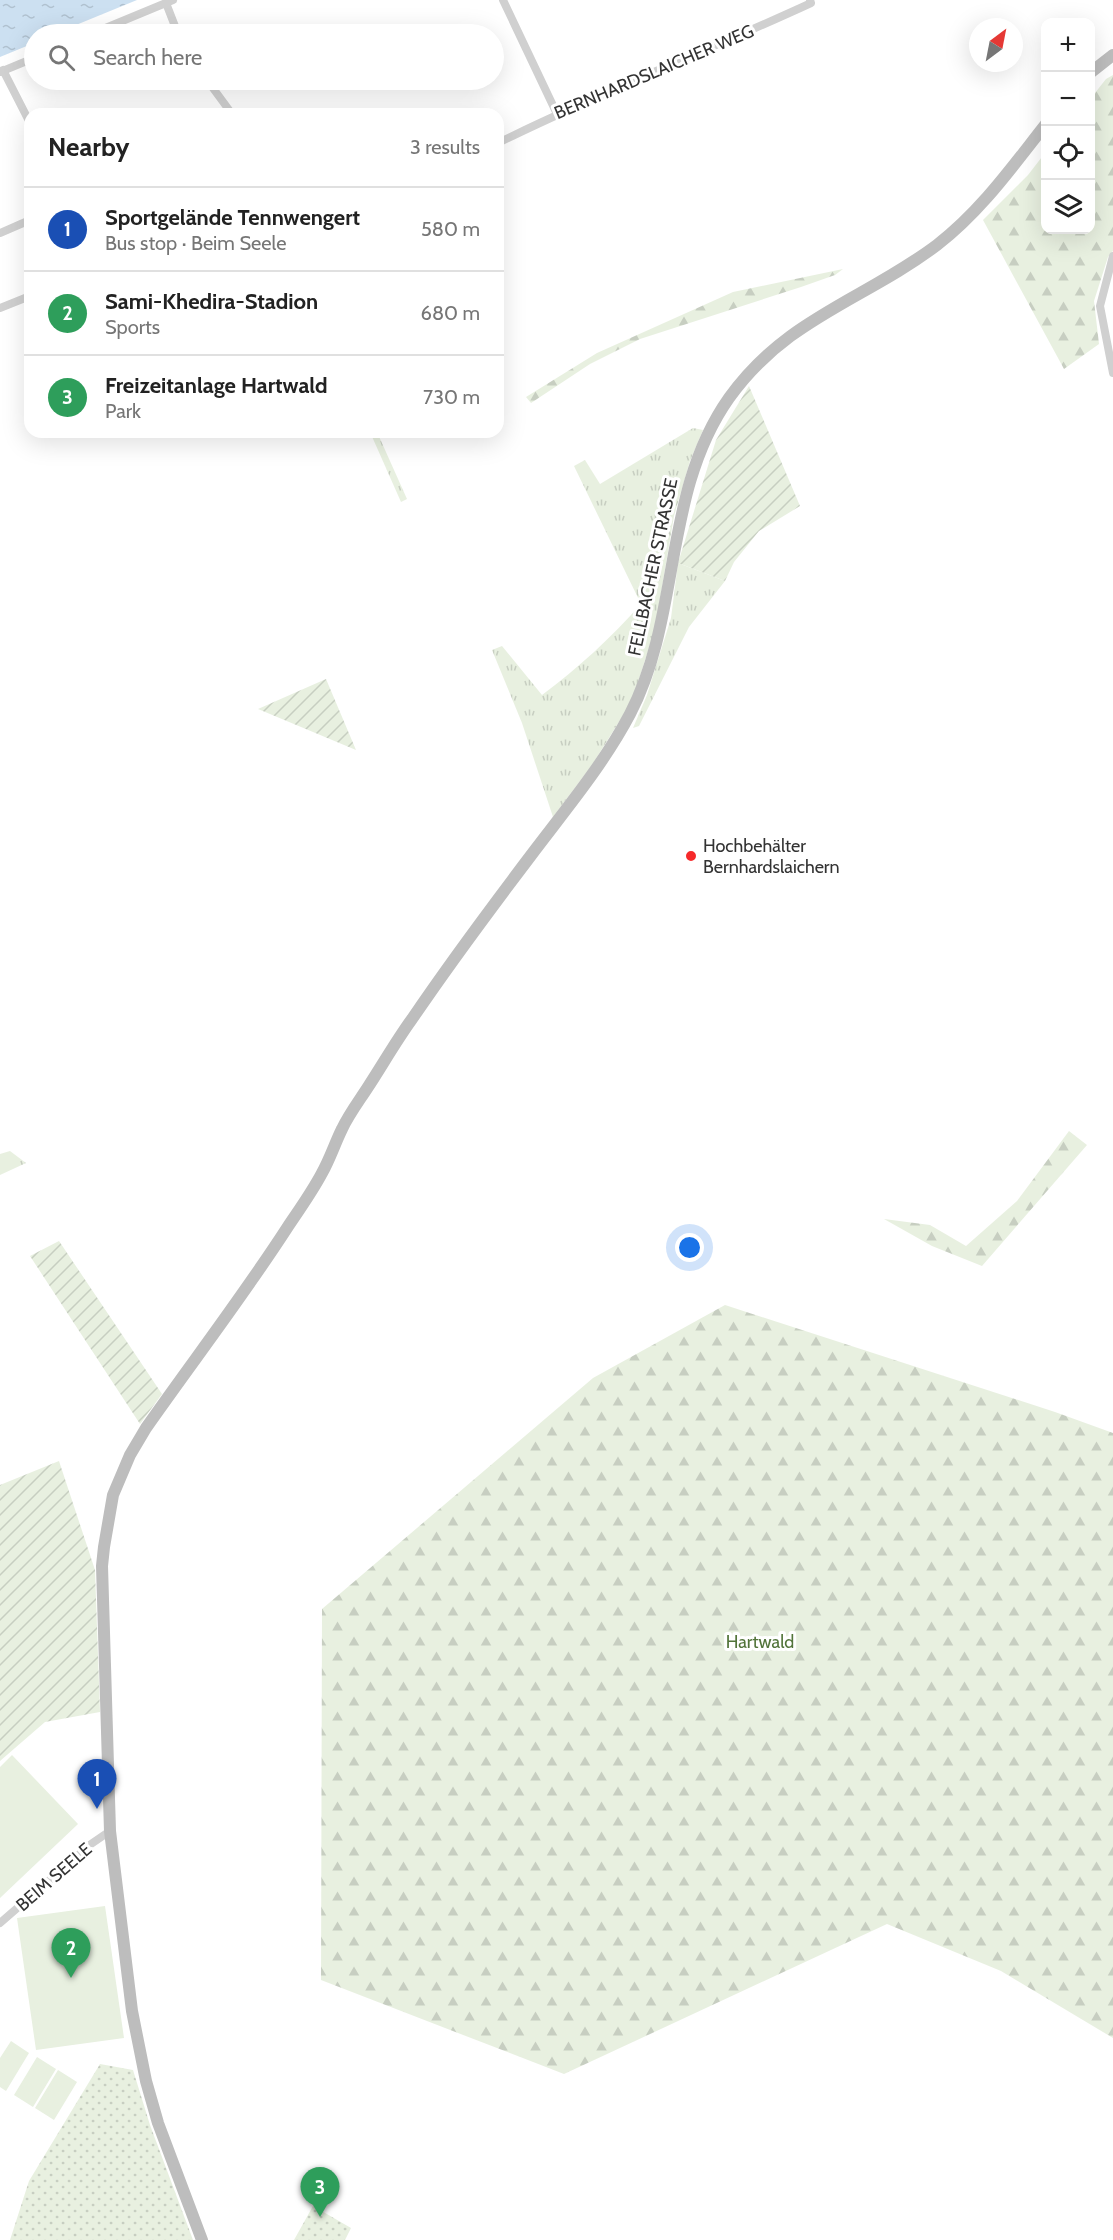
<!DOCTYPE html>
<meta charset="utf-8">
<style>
:root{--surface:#fff;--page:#f2f2f2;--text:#222;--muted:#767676;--line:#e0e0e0;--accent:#f6292a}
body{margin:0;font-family:Cabin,sans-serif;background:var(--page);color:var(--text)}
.controls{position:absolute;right:18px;top:18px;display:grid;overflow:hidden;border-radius:12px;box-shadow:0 6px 24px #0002}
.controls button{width:54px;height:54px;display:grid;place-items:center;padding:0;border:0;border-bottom:2px solid var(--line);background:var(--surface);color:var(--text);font:30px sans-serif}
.compass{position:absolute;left:969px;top:18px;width:54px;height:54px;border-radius:50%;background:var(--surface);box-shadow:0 6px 24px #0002;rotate:32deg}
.you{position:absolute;left:690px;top:1248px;width:21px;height:21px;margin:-15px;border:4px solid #fff;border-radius:50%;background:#1a73e8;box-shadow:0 0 0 9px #1a73e833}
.badge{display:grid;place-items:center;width:39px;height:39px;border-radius:50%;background:var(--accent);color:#fff;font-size:20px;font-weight:700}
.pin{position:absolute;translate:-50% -50px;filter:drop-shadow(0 2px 3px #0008)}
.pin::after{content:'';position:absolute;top:32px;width:21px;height:18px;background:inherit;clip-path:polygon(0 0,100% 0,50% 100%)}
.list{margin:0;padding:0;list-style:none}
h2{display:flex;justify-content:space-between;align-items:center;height:78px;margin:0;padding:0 24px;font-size:26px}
h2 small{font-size:20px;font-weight:400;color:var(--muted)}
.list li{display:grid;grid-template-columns:39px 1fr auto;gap:18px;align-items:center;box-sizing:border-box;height:84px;padding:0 24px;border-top:2px solid var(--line)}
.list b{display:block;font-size:22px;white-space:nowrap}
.list p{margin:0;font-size:20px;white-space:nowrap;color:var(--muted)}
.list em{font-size:20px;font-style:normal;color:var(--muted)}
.icon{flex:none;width:33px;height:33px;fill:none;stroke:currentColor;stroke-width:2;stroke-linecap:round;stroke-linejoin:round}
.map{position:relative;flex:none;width:1113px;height:2240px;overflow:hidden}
.search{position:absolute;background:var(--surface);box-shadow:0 6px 24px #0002;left:24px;top:24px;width:480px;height:66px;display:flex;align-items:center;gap:15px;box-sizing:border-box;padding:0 21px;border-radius:33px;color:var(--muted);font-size:22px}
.panel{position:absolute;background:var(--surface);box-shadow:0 6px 24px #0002;left:24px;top:108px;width:480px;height:330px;border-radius:18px}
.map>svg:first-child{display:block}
.grass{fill:url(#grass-tufts)}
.forest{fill:url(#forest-firs)}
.park{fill:url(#park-dots)}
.garden{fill:url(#garden-furrows)}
.pitch{fill:#e8f0e0}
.water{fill:url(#water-ripples)}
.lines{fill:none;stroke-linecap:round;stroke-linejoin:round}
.minor{stroke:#d0d0d0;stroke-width:8}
.secondary{stroke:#bdbdbd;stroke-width:12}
.poi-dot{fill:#f6292a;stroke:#fff;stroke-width:2}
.labels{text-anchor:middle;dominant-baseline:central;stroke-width:6;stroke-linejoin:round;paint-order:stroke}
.street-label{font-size:18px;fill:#333;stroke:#fff}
.poi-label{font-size:18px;fill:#333;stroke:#fff;text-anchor:start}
.park-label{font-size:18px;fill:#52743a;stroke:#fff}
</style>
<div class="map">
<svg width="1113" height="2240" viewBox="0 0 1113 2240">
<defs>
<pattern id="grass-tufts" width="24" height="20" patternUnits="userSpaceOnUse" patternTransform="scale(1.5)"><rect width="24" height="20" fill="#e8f0e0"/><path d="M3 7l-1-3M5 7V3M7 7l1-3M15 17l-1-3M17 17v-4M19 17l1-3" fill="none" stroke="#c7cec1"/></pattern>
<pattern id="forest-firs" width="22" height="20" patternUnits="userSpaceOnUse" patternTransform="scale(1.5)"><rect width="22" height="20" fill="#e8f0e0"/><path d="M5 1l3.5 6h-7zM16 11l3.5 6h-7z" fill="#c7cec1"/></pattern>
<pattern id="park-dots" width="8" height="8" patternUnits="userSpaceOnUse" patternTransform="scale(1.5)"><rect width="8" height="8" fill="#e8f0e0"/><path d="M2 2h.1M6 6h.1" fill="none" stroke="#c7cec1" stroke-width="1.8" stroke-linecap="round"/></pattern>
<pattern id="garden-furrows" width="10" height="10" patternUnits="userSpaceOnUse" patternTransform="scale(1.5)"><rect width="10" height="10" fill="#e8f0e0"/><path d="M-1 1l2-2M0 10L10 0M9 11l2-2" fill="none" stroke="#c7cec1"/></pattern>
<pattern id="water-ripples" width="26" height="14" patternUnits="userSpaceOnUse" patternTransform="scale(1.5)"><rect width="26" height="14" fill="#cce0f1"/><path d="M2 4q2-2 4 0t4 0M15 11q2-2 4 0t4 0" fill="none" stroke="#b0c1cf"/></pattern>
</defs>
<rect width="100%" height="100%" fill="#fff"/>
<path class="grass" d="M693,428L703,430L690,461L674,516L655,629L632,701L592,765L553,817L522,723L492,650L502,646L542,695C578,668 611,638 641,604L574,466L585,460L600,484Z
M370,432H377L407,499L401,502Z
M678,563L725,581L689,627L639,726L633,728L647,695L671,618Z
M10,1151L26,1163L0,1175V1154Z"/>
<path class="forest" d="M1113,75V251L1108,257L1094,301L1099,344L1064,369L983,220L1028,175L1045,153L1046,230H1090L1091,98L1106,79Z
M843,269L835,275L801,287L640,339L590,364L531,403L526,397L597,353L733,292Z
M1069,1131L1087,1145L982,1266L932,1246L884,1219L930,1225L966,1246L1017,1201Z
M725,1305L1055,1412L1113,1433V2038L1001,1971L887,1924L564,2074L321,1980L322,1609L593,1378Z"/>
<path class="park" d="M100,2064L133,2070L150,2125L193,2240H10L29,2181Z
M313,2206L351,2228L345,2240H294Z"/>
<path class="garden" d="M749,386L800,506L759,531L734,562L725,581L678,563L716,440Z
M326,679L356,750L258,709Z
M59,1241L162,1394L140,1424L30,1256Z
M59,1461L95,1570L100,1712L45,1722L0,1761V1485Z"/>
<path class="pitch" d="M12,1755L78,1824L0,1898V1767Z
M105,1906L124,2038L36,2050L17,1918Z
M11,2041L29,2053L6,2091L0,2087V2058Z
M37,2057L56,2069L33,2107L14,2095Z
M58,2070L77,2082L54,2120L35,2108Z"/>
<path class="water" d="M0,0H137L54,34H34V43L0,57Z"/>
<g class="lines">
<path class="minor" d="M503,0L557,114
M166,3L178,34
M91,34L173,0
M3,70L30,123
M0,72L34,58
M207,80L232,114
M498,143C601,92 707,51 811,3L810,0
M0,233L30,220
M1113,256L1100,306L1113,373
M0,308L30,296
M0,1923L91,1844L110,1831"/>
<path class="secondary" d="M1090,73L1113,55
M202,2240L158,2123L146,2081L132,2011L110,1831L102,1566L104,1547L113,1495L130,1455L146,1428C193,1361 243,1296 287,1228C299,1210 312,1192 322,1173C330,1159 335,1143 342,1129C349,1114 359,1101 368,1087C383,1064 396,1041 412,1019C450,963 491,908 532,854C566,809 603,765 630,714C682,614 662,493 729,398C786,318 864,300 937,245C981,211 1012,167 1046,124"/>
</g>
<circle class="poi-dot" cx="691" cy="856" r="6"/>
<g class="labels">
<g class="street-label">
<text transform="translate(654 72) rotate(-23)">BERNHARDSLAICHER WEG</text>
<text transform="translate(653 567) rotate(-78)">FELLBACHER STRASSE</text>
<text transform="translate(54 1877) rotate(-41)">BEIM SEELE</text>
</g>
<g class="poi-label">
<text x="703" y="846">Hochbehälter<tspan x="703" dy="21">Bernhardslaichern</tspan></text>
</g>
<g class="park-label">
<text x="760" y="1642">Hartwald</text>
</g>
</g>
</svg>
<div class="controls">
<button>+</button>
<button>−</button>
<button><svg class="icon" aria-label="locate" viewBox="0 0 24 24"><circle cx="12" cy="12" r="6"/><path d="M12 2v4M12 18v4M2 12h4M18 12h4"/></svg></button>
<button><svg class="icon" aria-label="layers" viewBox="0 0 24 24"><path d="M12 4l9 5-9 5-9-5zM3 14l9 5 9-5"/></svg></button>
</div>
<svg class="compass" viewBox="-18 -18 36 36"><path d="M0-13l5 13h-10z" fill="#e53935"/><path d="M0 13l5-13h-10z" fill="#767676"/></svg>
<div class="you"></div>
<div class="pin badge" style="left:97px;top:1809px;background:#1a4fb4">1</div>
<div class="pin badge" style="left:71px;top:1978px;background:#2e9e5b">2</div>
<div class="pin badge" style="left:320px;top:2217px;background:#2e9e5b">3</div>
<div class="search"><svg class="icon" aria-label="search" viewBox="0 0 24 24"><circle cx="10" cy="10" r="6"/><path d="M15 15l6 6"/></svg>Search here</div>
<section class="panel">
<h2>Nearby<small>3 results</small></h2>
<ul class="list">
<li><span class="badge" style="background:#1a4fb4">1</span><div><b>Sportgelände Tennwengert</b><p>Bus stop · Beim Seele</p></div><em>580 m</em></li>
<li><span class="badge" style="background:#2e9e5b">2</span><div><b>Sami-Khedira-Stadion</b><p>Sports</p></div><em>680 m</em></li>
<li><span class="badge" style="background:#2e9e5b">3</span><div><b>Freizeitanlage Hartwald</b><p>Park</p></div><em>730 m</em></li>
</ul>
</section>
</div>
